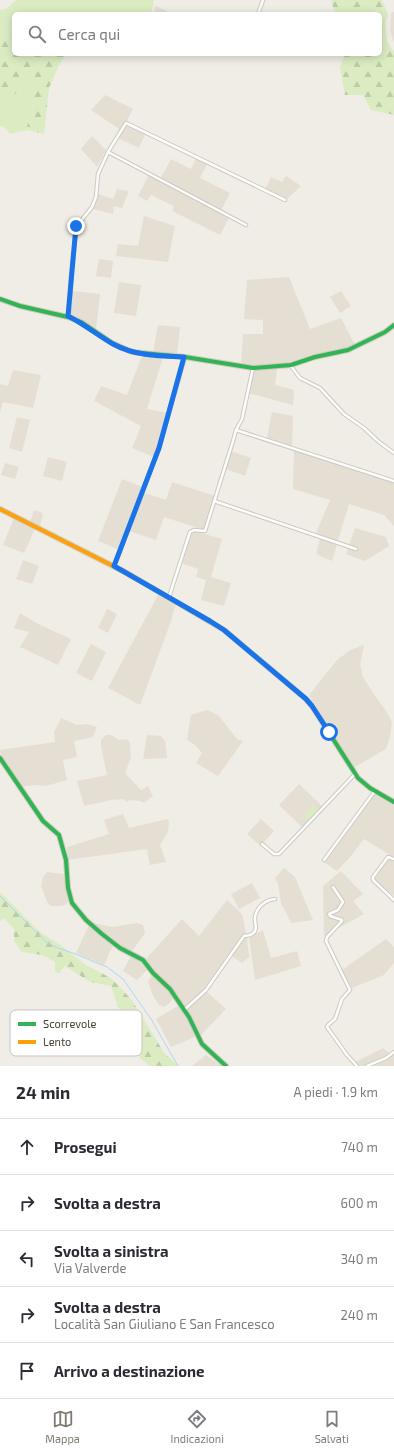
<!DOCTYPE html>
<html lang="it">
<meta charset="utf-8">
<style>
:root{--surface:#fff;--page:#f7f7f7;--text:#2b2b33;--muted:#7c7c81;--line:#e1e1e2;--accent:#807b71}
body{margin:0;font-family:"Exo 2",sans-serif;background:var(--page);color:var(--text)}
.stop{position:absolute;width:12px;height:12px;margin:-9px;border:3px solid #1a73e8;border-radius:50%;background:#fff}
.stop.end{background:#1a73e8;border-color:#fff;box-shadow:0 1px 4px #0008}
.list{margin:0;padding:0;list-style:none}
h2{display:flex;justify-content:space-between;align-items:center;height:52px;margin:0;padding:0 16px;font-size:17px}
h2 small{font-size:13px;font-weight:400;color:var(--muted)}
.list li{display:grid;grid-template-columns:26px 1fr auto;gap:12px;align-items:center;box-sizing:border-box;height:56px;padding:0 16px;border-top:1px solid var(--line)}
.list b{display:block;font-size:15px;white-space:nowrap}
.list p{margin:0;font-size:13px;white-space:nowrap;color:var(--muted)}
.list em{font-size:13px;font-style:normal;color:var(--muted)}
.icon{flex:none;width:22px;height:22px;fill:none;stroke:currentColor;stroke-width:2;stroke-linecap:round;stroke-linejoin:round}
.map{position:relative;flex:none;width:394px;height:1066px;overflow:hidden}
.search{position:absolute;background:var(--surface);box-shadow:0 2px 10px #0003;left:12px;right:12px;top:12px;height:44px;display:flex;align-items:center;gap:10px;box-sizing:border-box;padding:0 14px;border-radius:6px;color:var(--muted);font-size:15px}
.sheet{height:332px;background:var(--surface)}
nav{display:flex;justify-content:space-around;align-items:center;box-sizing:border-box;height:56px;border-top:1px solid var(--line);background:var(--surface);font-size:11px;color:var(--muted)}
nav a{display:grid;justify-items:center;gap:2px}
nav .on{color:var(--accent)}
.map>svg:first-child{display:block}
.residential{fill:#e4dfd2}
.grass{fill:#dbecc3}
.forest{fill:url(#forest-firs)}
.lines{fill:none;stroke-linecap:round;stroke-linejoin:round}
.stream{stroke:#b1d6f1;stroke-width:1}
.street-casing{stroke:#cbc9c2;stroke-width:4.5}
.fast-casing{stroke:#cfcabc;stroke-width:6}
.slow-casing{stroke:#cfcabc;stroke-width:6}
.street{stroke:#fdfcfb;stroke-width:2.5}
.fast{stroke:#30b455;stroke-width:4}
.slow{stroke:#ff9f0a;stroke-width:4}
.route{stroke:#1a73e8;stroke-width:5}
.key{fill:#fff;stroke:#c7c5c2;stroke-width:1}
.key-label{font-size:11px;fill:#443e32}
</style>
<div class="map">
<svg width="394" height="1066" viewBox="0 0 394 1066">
<defs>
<pattern id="forest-firs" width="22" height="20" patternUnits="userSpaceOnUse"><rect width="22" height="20" fill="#dbecc3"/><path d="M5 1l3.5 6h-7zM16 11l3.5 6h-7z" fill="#bdcba8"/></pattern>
</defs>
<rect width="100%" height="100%" fill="#efede6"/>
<path class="residential" d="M156,6L173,14H153Z
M394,12V43L390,31L391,13Z
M105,95L133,109L126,122L146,132L139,148L118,138L122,131L91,110Z
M92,136L106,150L97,167L81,149Z
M171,159L191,169L196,159L207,164L200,178L230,193L221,211L230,216L220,235L172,211L174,206L151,195L147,201L138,196L149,175L160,180Z
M286,176L301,186L288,198L284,199L265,189L271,177L282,182Z
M117,189L129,191L122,208L114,206L113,214L93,209L98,194L113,199Z
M144,216L175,226L168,262L116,256L118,244L138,246Z
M99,259L113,261L111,278L96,276Z
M289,277L310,329L341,318L355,345L345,350L267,367L241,365L243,334H263V320L244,319L247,280Z
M119,282L141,285L136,316L114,313Z
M73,291L100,294L96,330L70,316L73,304Z
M341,291L351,306L340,313L330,297Z
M158,325L180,327L177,355L153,352Z
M142,356L163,357L147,409L169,413L154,457L132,448L141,426L94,401L101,386L127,395Z
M255,369H277L275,385L294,390L293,405L248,393Z
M13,370L41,375L33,408L3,402L0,412V384L8,386Z
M272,412L293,416L292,446L267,438Z
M17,417L30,420L22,452L9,448Z
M294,449L394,483V526L384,515L349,504L332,561L316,554L321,535L316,533L330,500L293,489Z
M231,451L251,458L245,476L226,469Z
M48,457L67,462L62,481L43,476Z
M5,463L19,467L15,479L1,475Z
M122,479L143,487L142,492L166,500L172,482L215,496L204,530L164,517L156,540L129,531L142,493L120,550L98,541Z
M34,510L43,513L40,527L30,523Z
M14,518L35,529L24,553L3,545Z
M355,528L386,537L389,546L365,561L346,554Z
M191,530L222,539L211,577L231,583L224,606L201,600L206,580L196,577L198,569L181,563Z
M23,560L39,566L32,584L16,579Z
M158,595L176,604L170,624L140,705L108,688Z
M107,609L117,614L108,633L98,628Z
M20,613L38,624L71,639L58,665L20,647L29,632L14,628Z
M91,644L106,652L92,681L76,673Z
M364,645L360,664L363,677L375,696L386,711L392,722L390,737L386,749L353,768L309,695L337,660L350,650Z
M207,710L218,715L237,739L243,741L218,776L196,763L202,753L195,745L187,740L191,715Z
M61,718L77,725L87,724L97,727L93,737L74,741L77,757L63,760L67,780L46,786L34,785L21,787L0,752V750L55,742L54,732Z
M106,735H111L119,740L127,739L130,742L131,758L125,773L141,790L148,786L153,796L144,803L140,801L130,800L126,802L124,799L117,800L116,799L84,806L77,781L107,775L101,746V740Z
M147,735L161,736L165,741L167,758L143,759Z
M299,784L323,807L303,828L279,805Z
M375,793L394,804V896L372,878L390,855L364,839L350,857L337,871L322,861L334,848Z
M123,814L129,828L167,819L169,822L168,832L160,845L166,862L150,865L147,849L67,860V847L109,834L104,820Z
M261,819L274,831L260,846L247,834Z
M284,868L295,877L313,920L291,923L281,903L278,884L275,878Z
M341,871L363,894L353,901L364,914L324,936L323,886Z
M47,872L64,874L69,899L67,904L61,906H51L47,902L41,886L43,877Z
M252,883L260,898L239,909L231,894Z
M227,900L242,914L246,933L237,943L198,997L185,1007L181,1003L175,992L156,975L146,959L182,919L199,936Z
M93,923L112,927L137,923L143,925L145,933L132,951L111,941Z
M89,925L102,938L113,945L104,965L76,953Z
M263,930L271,958L297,951L301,966L255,980L249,937Z
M244,938H247L249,957L242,963L232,956Z
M386,939L394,947V963L384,975L352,988L342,970Z
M131,956L139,960L147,970L137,980L123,971Z
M152,975L172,995L173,998L170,1003L164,1007L159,1005L153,996L148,981Z
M207,992L226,1009L200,1036L187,1009Z
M178,1006L186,1013L197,1036L171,1047L156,1019Z
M383,1048L390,1054L385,1058L366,1066H358L355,1062Z
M394,1054V1066H375L374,1065L387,1059Z
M206,1055L222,1066H192Z"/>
<path class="grass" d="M16,0H154L151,14H14V28L9,29L0,27V10L6,9Z
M20,76L27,78L33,82C34,91 33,102 32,111C30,118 27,123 27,130L9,134V132L5,128L0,126V97L4,99Z
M313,805L319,810L310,821L304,816Z"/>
<path class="forest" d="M331,0H382L388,14L385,23L387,41L394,52V115L371,110L363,95H345L340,68L345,54H380V14H335Z
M0,27L9,29L14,28V54H66L59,65L49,88L44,134L27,130C27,123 30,118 32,111C33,102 34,91 32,82L27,78L20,76L17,82L19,88C15,96 9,101 0,97Z
M0,892L41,933L59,944L86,965L111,978L131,999L165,1054L179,1066H150L140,1058L132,1044L130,1034L131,1018L118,1007L111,986L90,982L65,966L59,973L55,972V962L42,955L22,952L14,941V929L4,918L0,921Z"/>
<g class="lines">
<path class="stream" d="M0,896L46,942L58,948L73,953L107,967L123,979L151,1019L178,1066"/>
<g class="street-casing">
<path id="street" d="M258,14L263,0
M108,152L246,225
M68,317L70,308L71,275L77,226L92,207L96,197L98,174L108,152L126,123L285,200
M290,365L300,378L320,388L344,414L364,428L379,442L394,453
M236,430L394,481
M214,501L356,549
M114,566L159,448L185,357
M169,597L190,532L194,530L205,531L233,441L236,430L242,419L253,368
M262,844L274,854H279L355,774
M394,859L388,857L373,877V880L394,900
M324,860L375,791
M333,887L343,902L338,910L329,914L330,916L342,920V921L327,937L326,941L350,990L342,999L335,1019L328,1025L327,1027L347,1055L357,1066
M184,1010L206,990L244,936C247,935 250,936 252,934C259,930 254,923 255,917C257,906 266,900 275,899
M367,1066L386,1058L394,1052"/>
</g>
<g class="fast-casing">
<path id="fast" d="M0,299L20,306L68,317L81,322L112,343L132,352L185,357L253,368L291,365L315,357L348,350L385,332L394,325
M154,589L224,630L306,699L312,706L358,778L370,788L394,802
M0,758L43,821L59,835L66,860L68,888L72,903L86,920L102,934L120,948L143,960L153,973L170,989L189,1017L202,1044L226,1066"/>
</g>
<g class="slow-casing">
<path id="slow" d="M0,509L125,572L154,589"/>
</g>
<use href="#street" class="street"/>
<use href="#fast" class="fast"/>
<use href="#slow" class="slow"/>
</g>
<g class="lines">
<path class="route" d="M76,226L68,316C84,324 97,335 113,344C135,356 160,356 184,357L159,448L114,566L210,621L224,630L306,699L312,706L329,732"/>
</g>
<rect x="10" y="1010" width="132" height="46" rx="6" class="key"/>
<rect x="18" y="1022" width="18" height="4" fill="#30b455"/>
<rect x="18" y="1040" width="18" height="4" fill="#ff9f0a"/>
<g class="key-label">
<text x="43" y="1028">Scorrevole</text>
<text x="43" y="1046">Lento</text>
</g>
</svg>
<div class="stop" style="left:329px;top:732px"></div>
<div class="stop end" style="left:76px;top:226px"></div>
<div class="search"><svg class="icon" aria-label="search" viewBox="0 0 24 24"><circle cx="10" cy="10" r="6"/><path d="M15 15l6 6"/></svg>Cerca qui</div>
</div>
<section class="sheet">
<h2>24 min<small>A piedi · 1.9 km</small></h2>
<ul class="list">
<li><svg class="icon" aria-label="ahead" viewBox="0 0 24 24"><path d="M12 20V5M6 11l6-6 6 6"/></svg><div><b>Prosegui</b></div><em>740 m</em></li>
<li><svg class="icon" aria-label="right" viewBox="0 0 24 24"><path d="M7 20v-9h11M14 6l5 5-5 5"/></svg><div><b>Svolta a destra</b></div><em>600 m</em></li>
<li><svg class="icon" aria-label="left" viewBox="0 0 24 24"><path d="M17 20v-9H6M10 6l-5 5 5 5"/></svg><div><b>Svolta a sinistra</b><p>Via Valverde</p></div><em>340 m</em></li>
<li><svg class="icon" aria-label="right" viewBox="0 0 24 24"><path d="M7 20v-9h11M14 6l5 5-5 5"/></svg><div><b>Svolta a destra</b><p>Località San Giuliano E San Francesco</p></div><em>240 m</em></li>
<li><svg class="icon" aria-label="arrive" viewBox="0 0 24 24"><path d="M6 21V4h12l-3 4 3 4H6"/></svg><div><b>Arrivo a destinazione</b></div></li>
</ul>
</section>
<nav>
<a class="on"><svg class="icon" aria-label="map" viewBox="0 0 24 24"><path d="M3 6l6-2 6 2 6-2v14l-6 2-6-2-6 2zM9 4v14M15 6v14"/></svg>Mappa</a>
<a><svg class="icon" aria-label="directions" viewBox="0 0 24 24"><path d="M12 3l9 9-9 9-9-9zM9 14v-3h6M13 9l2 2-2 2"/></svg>Indicazioni</a>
<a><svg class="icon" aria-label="saved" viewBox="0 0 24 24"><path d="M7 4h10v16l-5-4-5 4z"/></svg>Salvati</a>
</nav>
